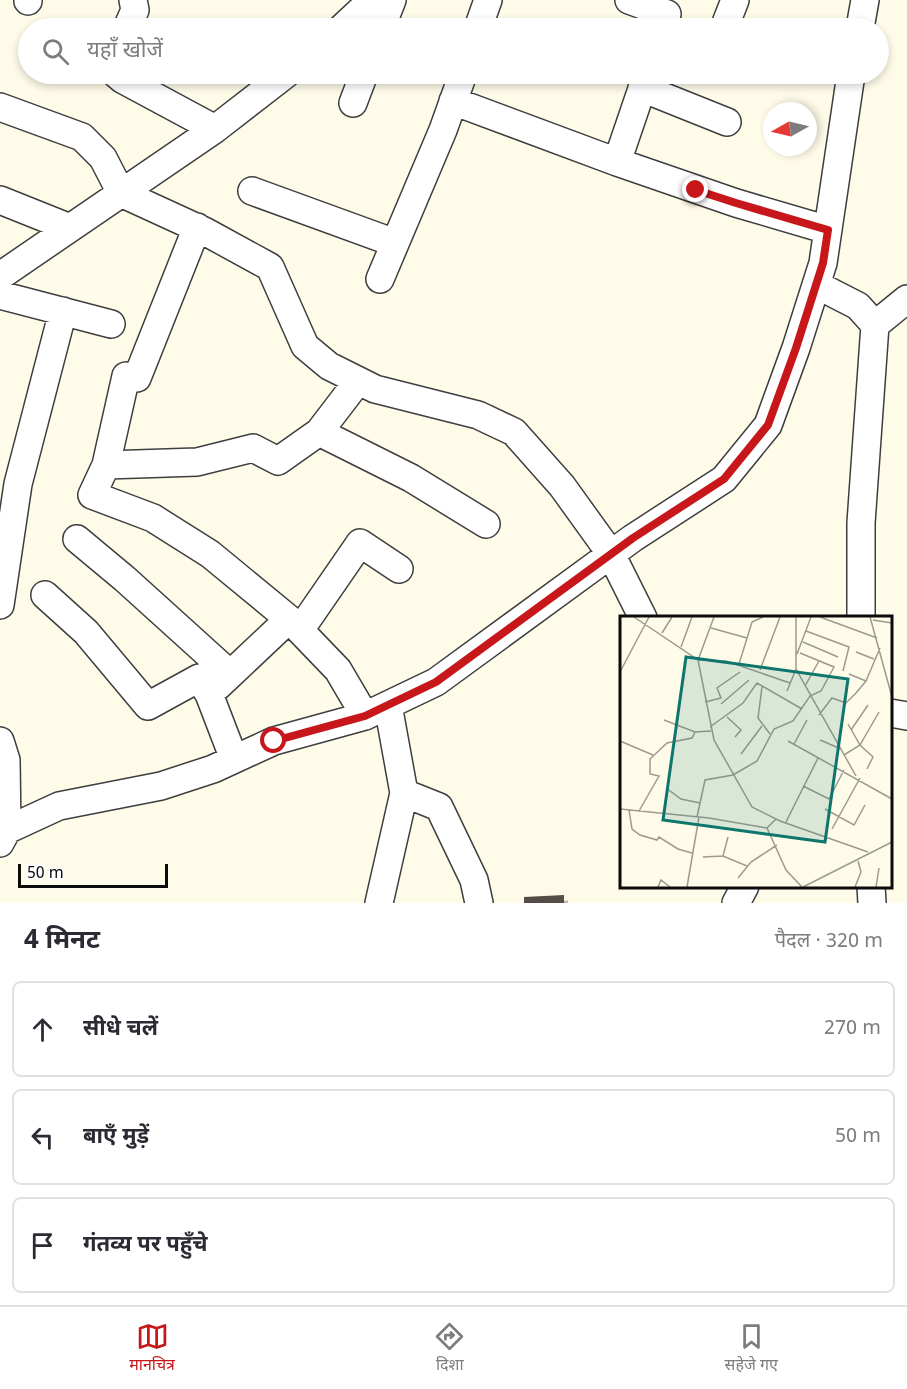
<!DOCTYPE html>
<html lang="hi">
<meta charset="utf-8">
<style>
:root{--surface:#fff;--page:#f2f2f3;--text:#2b2b33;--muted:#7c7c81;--line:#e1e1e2;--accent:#c7171b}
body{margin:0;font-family:Georgia,"Noto Sans Devanagari",serif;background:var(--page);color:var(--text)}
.compass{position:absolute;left:763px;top:102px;width:54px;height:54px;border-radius:50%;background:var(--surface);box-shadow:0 3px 9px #0003;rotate:262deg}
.scale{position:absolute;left:18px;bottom:15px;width:150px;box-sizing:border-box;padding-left:6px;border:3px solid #0b0b0b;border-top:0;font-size:16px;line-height:21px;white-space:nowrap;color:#0b0b0b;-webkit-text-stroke:4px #fff;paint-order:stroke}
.stop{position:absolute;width:18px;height:18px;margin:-14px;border:4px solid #c7171b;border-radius:50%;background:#fff}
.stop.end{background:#c7171b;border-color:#fff;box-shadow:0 2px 6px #0008}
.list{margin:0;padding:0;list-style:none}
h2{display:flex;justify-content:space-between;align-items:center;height:78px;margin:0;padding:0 24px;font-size:26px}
h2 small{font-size:20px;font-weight:400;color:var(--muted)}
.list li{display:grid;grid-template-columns:39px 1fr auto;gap:18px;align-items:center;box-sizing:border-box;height:96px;margin:0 12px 12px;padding:0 12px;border:2px solid var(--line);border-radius:9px}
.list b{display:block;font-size:22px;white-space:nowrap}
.list em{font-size:20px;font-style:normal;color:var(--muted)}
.icon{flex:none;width:33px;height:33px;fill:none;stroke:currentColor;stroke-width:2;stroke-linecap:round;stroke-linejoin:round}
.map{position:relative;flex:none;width:907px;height:903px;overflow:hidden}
.search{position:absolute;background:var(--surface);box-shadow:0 3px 9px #0003;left:18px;right:18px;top:18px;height:66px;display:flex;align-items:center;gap:15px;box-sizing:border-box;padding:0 21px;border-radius:33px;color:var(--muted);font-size:22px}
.sheet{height:402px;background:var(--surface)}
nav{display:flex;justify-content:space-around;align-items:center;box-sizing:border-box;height:84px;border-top:2px solid var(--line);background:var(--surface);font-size:16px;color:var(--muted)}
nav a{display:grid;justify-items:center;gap:3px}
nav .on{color:var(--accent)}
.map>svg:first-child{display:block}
.building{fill:#554c46;filter:url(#shadow)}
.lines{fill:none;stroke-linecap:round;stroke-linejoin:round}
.minor-casing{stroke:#3e3e3e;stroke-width:30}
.minor{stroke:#fff;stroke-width:27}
.route{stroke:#c7171b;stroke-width:8}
.inset-road{fill:none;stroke:#9d9b90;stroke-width:1.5}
.view{fill:#0f766e;fill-opacity:0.15;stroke:#0f766e;stroke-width:3}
.inset-edge{fill:none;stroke:#0b0b0b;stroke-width:3}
</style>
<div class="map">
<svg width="907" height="903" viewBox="0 0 907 903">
<defs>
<filter id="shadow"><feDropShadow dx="5.5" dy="5.5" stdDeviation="0" flood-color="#0004"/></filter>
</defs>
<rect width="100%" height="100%" fill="#fffbe9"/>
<path class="building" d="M564,895V903H524V897Z"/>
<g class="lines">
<g class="minor-casing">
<path id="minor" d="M629,0L667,14L662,28
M28,1V0
M726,23L735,0
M127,28L135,10L133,0
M342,28L372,0
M381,28L392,0
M478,28L488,0
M860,28L865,0
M116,74L122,79L215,129
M642,88L727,122
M453,101L617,162L736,203L828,230
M353,103L364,74
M0,107L82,137L103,158L121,193L206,232L270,267L305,346L329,366L375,389L478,415L514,432L562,486L611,554L643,618
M617,162L647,74
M252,191L395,243
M0,200L70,228
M197,227L137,378L126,376L106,465L92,495L153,518L210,554L289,619L338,670L365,716
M0,276L215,129L286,74
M380,279L443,130L463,74
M817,285L858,306L875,325L861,523V618
M0,295L111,324
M875,325L907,299
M319,432L411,478L486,524
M106,465L197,462L253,448L278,461L319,432L358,381
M77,539L125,579L230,674
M45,595L86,632L148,706L199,678L209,694L234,759
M0,605L18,484L63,311
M300,630L360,543L399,569
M218,686L289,619
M890,713L907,716
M0,741L6,760L7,830L0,828
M404,793L439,807L474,880L479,903
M0,843L7,830L59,806L161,786L213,769L274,741L365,716L436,682L633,538L724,479L768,425L796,348L823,263L851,74
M871,886L872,903
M379,903L404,793L388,705
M736,903L745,886"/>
</g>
<use href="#minor" class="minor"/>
</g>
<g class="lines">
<path class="route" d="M274,741L365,716L436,682L633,538L724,479L768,425L796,348L823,263L828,230L736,203L696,190"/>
</g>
<g transform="translate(620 616)">
<rect width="272" height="272" fill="#fffbe9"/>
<path class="inset-road" d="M14,1L78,44L94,124L132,191L160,205L248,236M94,1L78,44L106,45L170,67M176,1V53L236,160M200,1L257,22M250,1L272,81M253,4L272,7M91,12L127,22M186,15L229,31L223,55M42,17L52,1M183,26L218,41M61,31L72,1M236,36L254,43M177,38L191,1M119,48L132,6L143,1M140,54L160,1M0,56L29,1M229,58L246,65M185,70L199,45M142,71L138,102L150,118M167,75L176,53M85,86L101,82L97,72L120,56M101,88L129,64M199,99L212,82L226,87L236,77L246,65L260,32M107,101L121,114L115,121M44,104L75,116L91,115M228,108L240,129L253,141L247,153M90,111L123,87L137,67L182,93M231,114L248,89M200,124L221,133M0,125L33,139M168,125L272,183M174,128L187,104M121,138L142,110M224,139L240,129L259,96M183,170L209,183L224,154M46,172L61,183L80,187M0,193L89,202L147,212L156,203M205,193L234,209L245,189M9,194L12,213L20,219L37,224L39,221L58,233L72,237M19,195L39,160L30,158V143L47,127L72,122L75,116M77,201L85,164L113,159L137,145L154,113L173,105L190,80L201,75L214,51L180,37M166,206L198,142M147,212L166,254L182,271M212,213L240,162M103,240L108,221M83,241L103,240L127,250M118,262L131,246L157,229M38,271L41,264L50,271M67,271L79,201M183,271L272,226M235,271L241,256L238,245M256,271L259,252"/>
<path class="view" d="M66,41L228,63L205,226L43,204Z"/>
<rect width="272" height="272" class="inset-edge"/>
</g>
</svg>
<svg class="compass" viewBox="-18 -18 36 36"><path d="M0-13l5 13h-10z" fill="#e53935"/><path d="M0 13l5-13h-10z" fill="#7c7c81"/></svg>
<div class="scale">50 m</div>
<div class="stop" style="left:274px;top:741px"></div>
<div class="stop end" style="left:696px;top:190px"></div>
<div class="search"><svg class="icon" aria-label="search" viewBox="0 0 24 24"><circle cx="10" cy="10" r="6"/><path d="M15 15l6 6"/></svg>यहाँ खोजें</div>
</div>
<section class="sheet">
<h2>4 मिनट<small>पैदल · 320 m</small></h2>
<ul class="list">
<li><svg class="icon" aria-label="ahead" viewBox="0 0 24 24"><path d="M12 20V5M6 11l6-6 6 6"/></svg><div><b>सीधे चलें</b></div><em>270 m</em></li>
<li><svg class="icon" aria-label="left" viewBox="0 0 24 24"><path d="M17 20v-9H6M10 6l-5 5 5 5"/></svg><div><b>बाएँ मुड़ें</b></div><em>50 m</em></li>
<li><svg class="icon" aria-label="arrive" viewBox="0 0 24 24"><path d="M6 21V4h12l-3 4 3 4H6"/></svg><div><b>गंतव्य पर पहुँचे</b></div></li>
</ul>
</section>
<nav>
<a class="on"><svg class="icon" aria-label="map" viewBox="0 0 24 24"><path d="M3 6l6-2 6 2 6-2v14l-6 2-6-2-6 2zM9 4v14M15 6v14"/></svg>मानचित्र</a>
<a><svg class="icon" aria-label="directions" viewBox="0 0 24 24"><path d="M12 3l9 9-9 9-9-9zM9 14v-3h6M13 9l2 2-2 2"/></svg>दिशा</a>
<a><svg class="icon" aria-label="saved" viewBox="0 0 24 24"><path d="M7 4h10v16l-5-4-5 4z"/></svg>सहेजे गए</a>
</nav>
